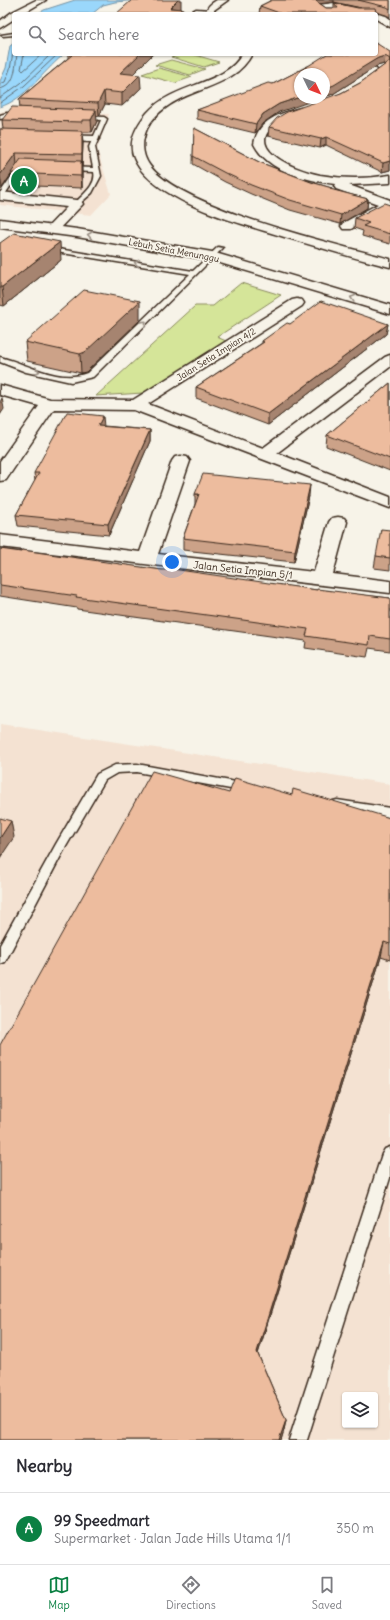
<!DOCTYPE html>
<meta charset="utf-8">
<style>
:root{--surface:#fff;--page:#f2f2f3;--text:#2b2b33;--muted:#7c7c81;--line:#e1e1e2;--accent:#0b8043}
body{margin:0;font-family:Delius,sans-serif;background:var(--page);color:var(--text)}
.controls{position:absolute;right:12px;bottom:12px;display:grid;overflow:hidden;border-radius:4px;box-shadow:0 1px 3px #0004}
.controls button{width:36px;height:36px;display:grid;place-items:center;padding:0;border:0;border-bottom:1px solid var(--line);background:var(--surface);color:var(--text);font:20px sans-serif}
.compass{position:absolute;left:294px;top:68px;width:36px;height:36px;border-radius:50%;background:var(--surface);box-shadow:0 1px 3px #0004;rotate:133deg}
.you{position:absolute;left:172px;top:562px;width:14px;height:14px;margin:-10px;border:3px solid #fff;border-radius:50%;background:#1a73e8;box-shadow:0 0 0 6px #1a73e833}
.badge{display:grid;place-items:center;width:26px;height:26px;border-radius:50%;background:var(--accent);color:#fff;font-size:13px;font-weight:700}
.pin{position:absolute;translate:-50% -50%;border:2px solid #fff;box-shadow:0 1px 4px #0006}
.list{margin:0;padding:0;list-style:none}
h2{display:flex;justify-content:space-between;align-items:center;height:52px;margin:0;padding:0 16px;font-size:17px}
h2 small{font-size:13px;font-weight:400;color:var(--muted)}
.list li{display:grid;grid-template-columns:26px 1fr auto;gap:12px;align-items:center;box-sizing:border-box;height:72px;padding:0 16px;border-top:1px solid var(--line)}
.list b{display:block;font-size:15px;white-space:nowrap}
.list p{margin:0;font-size:13px;white-space:nowrap;color:var(--muted)}
.list em{font-size:13px;font-style:normal;color:var(--muted)}
.icon{flex:none;width:22px;height:22px;fill:none;stroke:currentColor;stroke-width:2;stroke-linecap:round;stroke-linejoin:round}
.map{position:relative;flex:none;width:390px;height:1440px;overflow:hidden}
.search{position:absolute;background:var(--surface);box-shadow:0 1px 3px #0004;left:12px;right:12px;top:12px;height:44px;display:flex;align-items:center;gap:10px;box-sizing:border-box;padding:0 14px;border-radius:4px;color:var(--muted);font-size:15px}
.sheet{height:124px;background:var(--surface)}
nav{display:flex;justify-content:space-around;align-items:center;box-sizing:border-box;height:56px;border-top:1px solid var(--line);background:var(--surface);font-size:11px;color:var(--muted)}
nav a{display:grid;justify-items:center;gap:2px}
nav .on{color:var(--accent)}
.map>svg:first-child{display:block}
.built{fill:#f4e2d2;fill-rule:evenodd}
.green{fill:#d5e599;stroke:#88885c}
.water{fill:#9ad7fb;stroke:#7492a3}
.lines{fill:none;stroke-linecap:round;stroke-linejoin:round}
.shore{stroke:#616f76;stroke-width:1}
.service-casing{stroke:#3b2a1e;stroke-width:3}
.minor-casing{stroke:#3b2a1e;stroke-width:3}
.tertiary-casing{stroke:#3b2a1e;stroke-width:3}
.service{fill:#f7f3e8;fill-rule:evenodd}
.minor{fill:#f7f3e8;fill-rule:evenodd}
.tertiary{fill:#f7f3e8;fill-rule:evenodd}
.wall{fill:#cca288;stroke:#3b2a1e;fill-rule:evenodd}
.shaded-wall{fill:#a6846f;stroke:#3b2a1e}
.building{fill:#edbc9e;stroke:#3b2a1e}
.oneway{stroke:#998e83}
.labels{text-anchor:middle;dominant-baseline:central;stroke-width:3.5;stroke-linejoin:round;paint-order:stroke}
.far-street-label{font-size:9px;fill:#3b2a1e;stroke:#f7f3e8}
.street-label{font-size:10px;fill:#3b2a1e;stroke:#f7f3e8}
</style>
<div class="map">
<svg width="390" height="1440" viewBox="0 0 390 1440">
<rect width="100%" height="100%" fill="#f7f3e8"/>
<filter id="ink" filterUnits="userSpaceOnUse"><feTurbulence type="fractalNoise" baseFrequency=".025" numOctaves="2"/><feDisplacementMap in="SourceGraphic" scale="8" xChannelSelector="R" yChannelSelector="G"/><feConvolveMatrix kernelMatrix="1 2 1 2 8 2 1 2 1" color-interpolation-filters="sRGB"/></filter>
<g filter="url(#ink)">
<path class="built" d="M6,111L109,114L97,149L111,194L91,215L0,205V112Z
M0,724L390,784V1440H0ZM345,1395H375V1425H345Z"/>
<path class="green" d="M181,54H192L219,62L204,67L171,57Z
M171,60L205,69L190,75L155,65Z
M159,68L192,77L175,83L142,74Z
M241,283L281,295L217,337L226,341L143,393L96,396L195,306H213Z"/>
<path class="water" d="M75,0H138L115,2L103,5L92,14H37L44,10Z
M14,43V54H62V56C43,72 25,99 0,107V81L6,68L10,46Z"/>
<g class="lines">
<path class="shore" d="M24,54L21,69L23,71L42,54
M0,84L5,82L10,69L14,47
M0,89C16,85 15,68 17,54
M0,98L21,83L51,54
M0,103L24,86L58,54"/>
<g class="service-casing">
<path id="service" d="M196,9L212,10L187,14Z
M14,33V35L3,36L1,35Z
M7,113H19L22,115L0,119V115Z
M82,116L104,117L107,119L95,147L101,176L92,193L77,206L74,204C82,195 97,185 94,172L67,171L64,169L67,167L93,168L89,147L101,120L80,119V117Z
M18,167L23,168L3,197L0,198V193Z
M46,247L193,271L218,247L223,248L93,377L71,382L26,372L0,362V357C28,364 59,384 87,373L190,274L44,250L43,249Z
M137,764L247,784L251,785L253,788L251,791L247,792L137,772L117,773L105,780L64,850L5,962L0,964V945L56,844L97,774L115,765Z
M337,800L390,808V818L333,807L331,804L333,801Z
M390,1147V1178L307,1440H289L382,1154L385,1149Z"/>
</g>
<g class="minor-casing">
<path id="minor" d="M36,0H46L22,14H14V19L0,28V21L12,12Z
M217,0H228L214,10L215,14H207C205,7 212,3 217,0Z
M334,3L386,16L390,19V27L376,19V14H358L334,9H328L336,14H325L317,9L318,5Z
M242,54H252C233,91 183,86 155,117C143,130 138,150 150,166C182,209 336,244 390,259V267C349,257 308,244 268,232C235,222 201,212 172,195C157,186 140,174 134,158C127,141 137,125 147,113C173,83 226,85 242,54Z
M390,60V72L380,70L374,66L376,64Z
M301,108L305,109L306,111L305,113C233,133 271,164 320,175C343,179 367,179 390,175V183L349,185L390,200V206H385L384,210L351,229H343L341,226L343,223L378,204L336,189L334,186L335,184C306,180 268,172 254,144C258,120 280,113 301,108Z
M0,133L94,136L99,139L94,142L0,139Z
M0,192L77,200L81,201L83,204L56,232H48L46,229L67,207L0,200Z
M297,299L302,300L304,303L302,306L148,404L263,448L385,357L390,355V367L277,453L390,497V508L134,410L54,409L6,480L0,481V461L39,406L0,395V385L50,399L133,400L292,300Z
M181,456L187,457L190,461L158,554L314,572L329,522L332,518L338,517L344,518L347,522L333,574L390,581V593L0,547V535L140,552L172,461L175,457Z"/>
</g>
<g class="tertiary-casing">
<path id="tertiary" d="M0,219L77,229L212,252L390,305V314L210,260L77,237L0,227Z"/>
</g>
<use href="#service" class="service"/>
<use href="#minor" class="minor"/>
<use href="#tertiary" class="tertiary"/>
</g>
<path class="wall" d="M272,0H390V17L386,15L376,12V14H259L260,6ZM334,2L361,8L334,3V8H326L319,3Z
M390,52V170L382,172L326,145L320,148L268,136L269,127L341,93L360,83L385,65L384,64L377,66L333,94L324,97V74L279,112L263,123L255,133L197,119V110L273,84L308,66Z
M68,54H153L133,74L141,88L122,106L105,104L99,116H96L97,121L92,132H83V134H82L83,143L82,166V188L13,185L11,174L2,188H0V129H3L2,120L20,108L19,99L68,58Z
M194,128L259,162L311,182L332,188V190L368,199L367,208L340,224L290,210L251,194L225,182L193,164Z
M390,205V244L362,236L363,231L354,228L355,218Z
M0,243L61,260L4,306L0,305Z
M140,320L86,372L81,373L27,361L25,342Z
M290,324H388L386,334L268,425L196,398V387L262,343V341Z
M390,383V471L326,446L327,435Z
M104,426L150,430V441L109,535L18,526L16,515L35,481L34,473Z
M195,494L309,496L294,562L183,550V538L195,504Z
M390,530V570L374,568L376,556Z
M0,549L317,590L390,598V651L369,648L367,657L305,648L306,641L77,609V608L0,596Z
M229,793L292,795L390,818V960L381,957L258,1354L286,1420L284,1430L281,1440H0Z"/>
<path class="shaded-wall" d="M178,0H181V9L170,8Z
M317,0H334V2L318,4L316,1Z
M183,9V14H177Z
M140,54H153L121,86L120,73Z
M385,56L384,64L377,66L333,94L324,97V89L378,58Z
M140,75L141,88L122,106V93Z
M104,91L105,104L99,116L98,103Z
M300,97V98H321L279,112L263,123L255,133L256,124L263,114L279,104Z
M96,110L97,121L92,132L91,120Z
M82,131L83,143L82,166Z
M326,137V145L320,148L321,139Z
M16,153L17,166L2,188L0,175Z
M81,161L82,173V188L81,176Z
M390,161V170L382,172L383,163Z
M368,199L367,208L340,224L341,215Z
M60,242L61,260L4,306L2,287Z
M140,301V320L86,372L81,373L80,354Z
M388,324L386,334L268,425V414Z
M2,398L4,409L0,415V402Z
M103,416L104,427L98,426Z
M150,430V441L109,535L108,524Z
M310,485L309,496L294,562L295,551Z
M11,821L14,837L0,858V838Z
M384,942L381,957L255,1363L257,1352Z
M286,1420L284,1430L281,1440H279Z"/>
<path class="building" d="M132,0H178L170,8L183,9L177,14H116Z
M272,0H317L316,1L326,8H338L334,3L358,8H375L376,12L367,14H282L260,6Z
M358,0H390V9L387,7Z
M376,43L390,52V161L383,163L326,137L321,139L269,127L277,118L287,112L341,93L360,83L390,61V59L385,56L378,58L334,85L324,89V74H300V97L279,104L263,114L256,124L197,110L268,83L273,84L308,66L327,54H376Z
M68,54H140L120,73L140,75L122,93L104,91L98,103L19,99L72,55Z
M12,107L96,110L91,120H82V122L2,120Z
M194,128L259,162L311,182L332,188L330,189L368,199L341,215L290,200L251,185L225,173L193,156Z
M0,129L82,131V154L16,153L0,175Z
M21,159L81,161V176L11,173Z
M384,203L390,205V234L363,226L369,223L355,218Z
M14,233L60,242L2,287H0V243Z
M84,290L140,301L85,352L80,354L25,342Z
M321,301L388,324L268,414L196,387L264,342L262,341L287,323L290,324Z
M390,383V459L327,435Z
M67,412L103,416L98,426L150,430L108,524L16,515L39,473H34Z
M203,474L310,485L295,551L183,538L199,494H195Z
M381,529L390,530V558L376,556Z
M0,549L21,552L22,550L162,570H172V569L317,590V589L390,598V639L370,636L369,645L306,636L308,629L76,597L77,596L0,585Z
M152,771L229,793L235,778L292,795L293,789L390,818V944L384,942L257,1352L286,1420L279,1440H0V1045Z
M0,818L11,821L0,838Z"/>
<defs><path id="oneway-chevron" d="M-2-3.5L2.5 0L-2 3.5" fill="none" stroke-width="1.6" stroke-linecap="round" stroke-linejoin="round"/></defs>
<g class="oneway">
<use href="#oneway-chevron" transform="translate(90 235) rotate(-170)"/>
<use href="#oneway-chevron" transform="translate(137 263) rotate(-170)"/>
<use href="#oneway-chevron" transform="translate(353 298) rotate(-163)"/>
<use href="#oneway-chevron" transform="translate(144 323) rotate(-44)"/>
<use href="#oneway-chevron" transform="translate(37 371) rotate(13)"/>
</g>
</g>
<g class="labels">
<g class="far-street-label">
<text transform="translate(174 250) rotate(11)">Lebuh Setia Menunggu</text>
<text transform="translate(216 354) rotate(-32)">Jalan Setia Impian 4/2</text>
</g>
<g class="street-label">
<text transform="translate(243 570) rotate(6)">Jalan Setia Impian 5/1</text>
</g>
</g>
</svg>
<div class="controls">
<button><svg class="icon" aria-label="layers" viewBox="0 0 24 24"><path d="M12 4l9 5-9 5-9-5zM3 14l9 5 9-5"/></svg></button>
</div>
<svg class="compass" viewBox="-18 -18 36 36"><path d="M0-13l5 13h-10z" fill="#e53935"/><path d="M0 13l5-13h-10z" fill="#7c7c81"/></svg>
<div class="you"></div>
<div class="pin badge" style="left:24px;top:181px">A</div>
<div class="search"><svg class="icon" aria-label="search" viewBox="0 0 24 24"><circle cx="10" cy="10" r="6"/><path d="M15 15l6 6"/></svg>Search here</div>
</div>
<section class="sheet">
<h2>Nearby<small></small></h2>
<ul class="list">
<li><span class="badge">A</span><div><b>99 Speedmart</b><p>Supermarket · Jalan Jade Hills Utama 1/1</p></div><em>350 m</em></li>
</ul>
</section>
<nav>
<a class="on"><svg class="icon" aria-label="map" viewBox="0 0 24 24"><path d="M3 6l6-2 6 2 6-2v14l-6 2-6-2-6 2zM9 4v14M15 6v14"/></svg>Map</a>
<a><svg class="icon" aria-label="directions" viewBox="0 0 24 24"><path d="M12 3l9 9-9 9-9-9zM9 14v-3h6M13 9l2 2-2 2"/></svg>Directions</a>
<a><svg class="icon" aria-label="saved" viewBox="0 0 24 24"><path d="M7 4h10v16l-5-4-5 4z"/></svg>Saved</a>
</nav>
